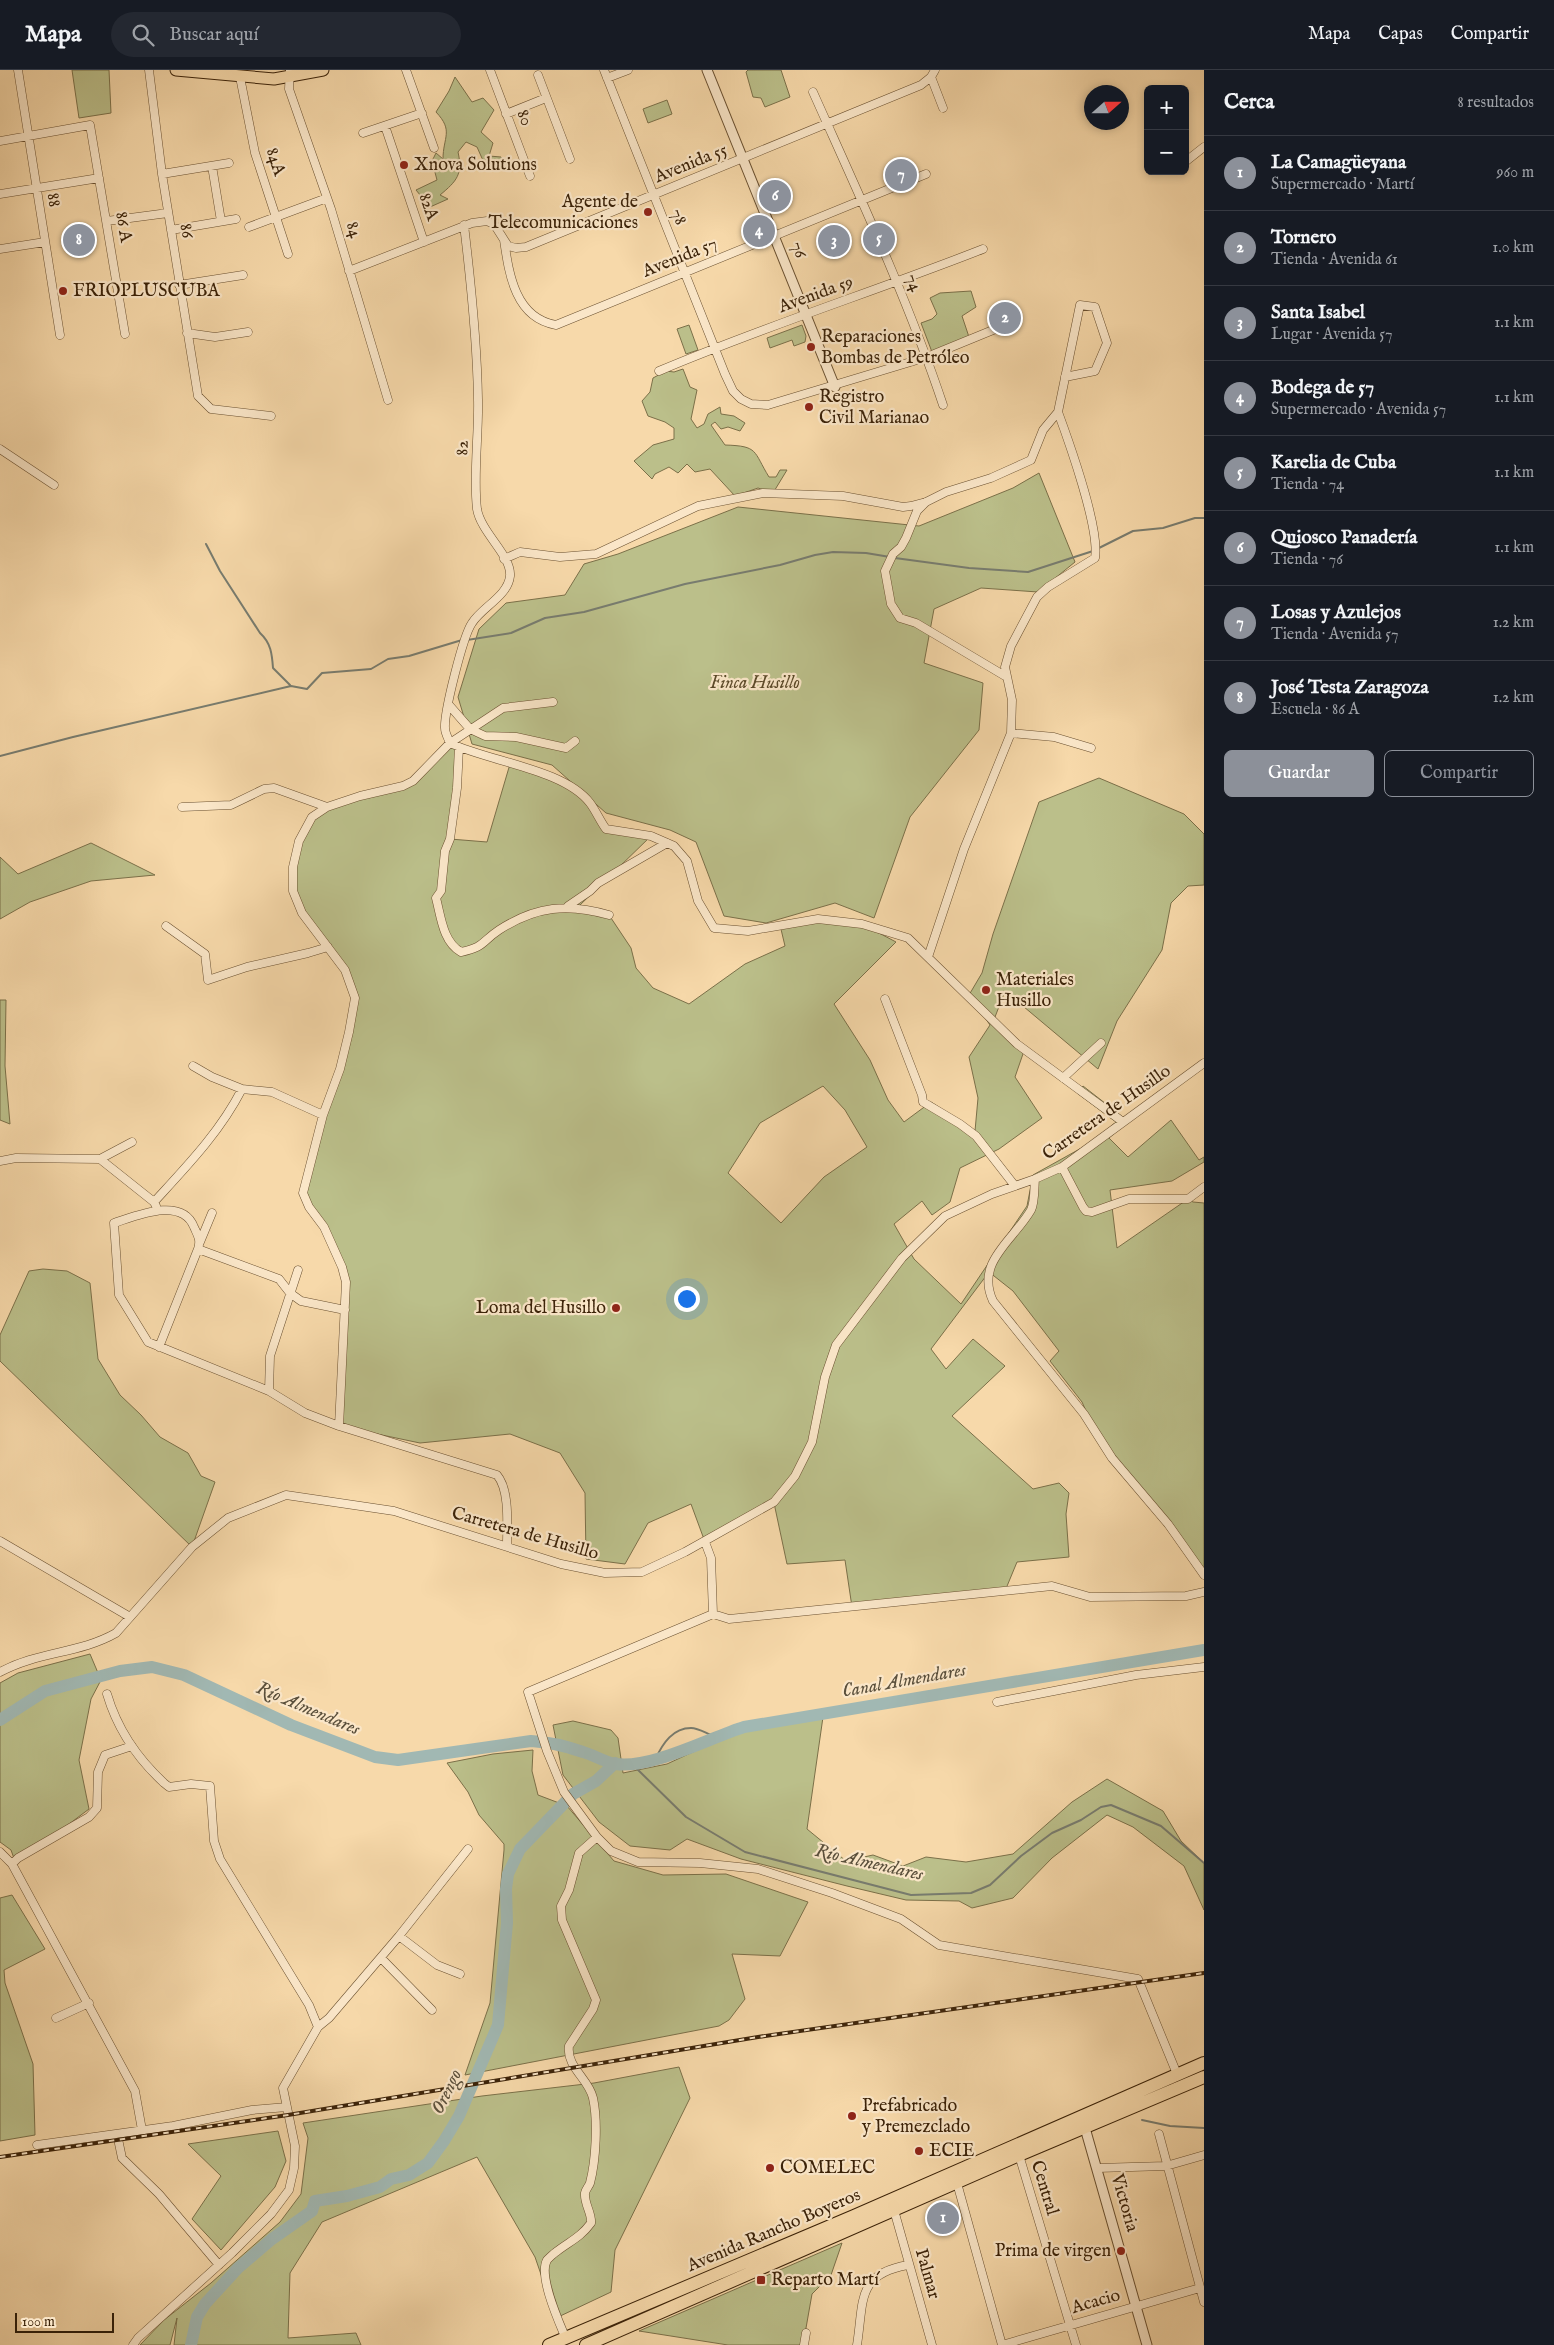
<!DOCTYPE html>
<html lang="es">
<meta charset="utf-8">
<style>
:root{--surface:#171b24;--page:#242831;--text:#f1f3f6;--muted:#9ea1a6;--line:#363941;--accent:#8c9099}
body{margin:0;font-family:"IM FELL English",serif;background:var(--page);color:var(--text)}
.controls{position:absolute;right:15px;top:15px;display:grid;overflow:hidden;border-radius:8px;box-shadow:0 2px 8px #0003}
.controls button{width:45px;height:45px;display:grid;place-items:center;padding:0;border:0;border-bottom:1px solid var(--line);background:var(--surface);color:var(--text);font:25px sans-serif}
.compass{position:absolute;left:1084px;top:15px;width:45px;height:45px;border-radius:50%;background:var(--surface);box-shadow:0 2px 8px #0003;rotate:69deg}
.scale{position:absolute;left:15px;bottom:12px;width:99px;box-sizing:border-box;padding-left:5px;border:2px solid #3b2208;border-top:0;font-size:14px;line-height:18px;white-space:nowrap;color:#3b2208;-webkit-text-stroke:4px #fae6c8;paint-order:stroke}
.you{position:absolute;left:686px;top:1228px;width:18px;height:18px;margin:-12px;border:4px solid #fff;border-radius:50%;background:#1a73e8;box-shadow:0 0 0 8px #1a73e833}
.badge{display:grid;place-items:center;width:32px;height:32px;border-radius:50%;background:var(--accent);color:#fff;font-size:16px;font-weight:700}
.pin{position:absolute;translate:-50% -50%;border:2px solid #fff;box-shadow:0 1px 5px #0006}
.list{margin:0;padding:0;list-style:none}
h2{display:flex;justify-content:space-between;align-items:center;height:65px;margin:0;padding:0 20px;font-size:21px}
h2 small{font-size:16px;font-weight:400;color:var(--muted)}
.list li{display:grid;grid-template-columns:32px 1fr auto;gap:15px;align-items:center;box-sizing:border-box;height:75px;padding:0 20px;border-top:1px solid var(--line)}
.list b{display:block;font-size:19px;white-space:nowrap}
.list p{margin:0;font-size:16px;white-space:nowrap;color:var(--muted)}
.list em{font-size:16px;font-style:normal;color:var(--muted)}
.actions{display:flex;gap:10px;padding:15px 20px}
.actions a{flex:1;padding:11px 0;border:1px solid var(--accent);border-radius:8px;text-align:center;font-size:18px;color:var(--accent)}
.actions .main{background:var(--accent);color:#fff}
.icon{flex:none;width:28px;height:28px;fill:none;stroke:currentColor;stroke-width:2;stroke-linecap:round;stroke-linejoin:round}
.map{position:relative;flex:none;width:1204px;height:2275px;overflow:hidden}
header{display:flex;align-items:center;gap:30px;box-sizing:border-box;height:70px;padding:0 25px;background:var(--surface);border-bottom:1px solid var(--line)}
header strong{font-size:24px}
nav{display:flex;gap:28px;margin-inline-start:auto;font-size:18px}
.search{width:350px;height:45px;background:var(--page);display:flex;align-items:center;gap:12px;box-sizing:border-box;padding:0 18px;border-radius:28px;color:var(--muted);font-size:19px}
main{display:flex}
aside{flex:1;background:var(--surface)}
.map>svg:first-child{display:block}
.green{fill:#bbbf8a;stroke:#7b7049;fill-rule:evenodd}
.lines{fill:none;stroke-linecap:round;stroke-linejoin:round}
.stream{stroke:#787c6f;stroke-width:2}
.river{stroke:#a1b8b3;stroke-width:12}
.minor-casing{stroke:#6a5030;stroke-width:9}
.tertiary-casing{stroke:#6a5030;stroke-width:11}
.primary-casing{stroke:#3b2208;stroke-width:13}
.trunk-casing{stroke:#3b2208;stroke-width:14}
.minor{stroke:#fae6c8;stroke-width:8}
.tertiary{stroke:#fae6c8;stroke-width:9}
.primary{stroke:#f7d9aa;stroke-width:11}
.trunk{stroke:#f7d9aa;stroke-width:12}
.rail-casing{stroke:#3b2208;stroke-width:4}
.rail{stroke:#fae6c8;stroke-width:2;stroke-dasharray:5.5;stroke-linecap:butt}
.poi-dot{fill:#8f2418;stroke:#fae6c8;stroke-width:2}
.labels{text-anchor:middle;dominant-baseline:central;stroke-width:4.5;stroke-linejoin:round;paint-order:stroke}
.street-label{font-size:18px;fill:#3b2208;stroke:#fae6c8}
.poi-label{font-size:18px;fill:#3b2208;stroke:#fae6c8;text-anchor:start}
.park-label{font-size:18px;font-style:italic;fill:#5b4928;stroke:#fae6c8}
.water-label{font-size:19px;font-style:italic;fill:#5a4f3b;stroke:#fae6c8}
</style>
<header>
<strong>Mapa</strong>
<div class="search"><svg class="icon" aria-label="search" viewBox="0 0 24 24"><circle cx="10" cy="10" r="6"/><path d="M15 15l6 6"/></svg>Buscar aquí</div>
<nav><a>Mapa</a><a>Capas</a><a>Compartir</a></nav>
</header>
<main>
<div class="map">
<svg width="1204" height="2275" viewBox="0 0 1204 2275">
<rect width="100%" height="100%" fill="#f7d9aa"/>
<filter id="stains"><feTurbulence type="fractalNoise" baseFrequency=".004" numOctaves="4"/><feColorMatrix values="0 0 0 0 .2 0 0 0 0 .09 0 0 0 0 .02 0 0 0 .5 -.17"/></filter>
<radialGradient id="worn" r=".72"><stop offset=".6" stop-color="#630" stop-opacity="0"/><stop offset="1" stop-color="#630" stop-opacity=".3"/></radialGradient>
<path class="green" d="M72,0H109L111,43L79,48Z
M748,0H781L790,27L765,37L761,28L753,27L746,2Z
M455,7L472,32L483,28L494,40L481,62L493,73L489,86L501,87L505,92L493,99L485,95L477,77L466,72L458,82C463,104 457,111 440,125L448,129L430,137L416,120L437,110L432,91L436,83L443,89C443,67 454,61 436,42L449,21Z
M667,30L672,44L648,53L643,39Z
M971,221L976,237L962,246L969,267L932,282L921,253L932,249L937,244L930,228L940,223Z
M689,255L698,280L686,284L677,259Z
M802,255L806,266L805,272L794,276L792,270L770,278L767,268Z
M683,299L690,317L697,320L691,349L697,358L704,354L708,344L720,337L721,344L734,346L745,353L740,361L728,357L721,359L715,352L711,355L725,375C759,376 753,381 769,407H776L780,400H787L773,423L758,418L735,426L710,399L695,402L687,394L678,403L669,397L655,404L652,409L634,391L653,375L674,369V358L665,352L648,346L642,331L650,322L653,308L666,301L674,302Z
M1039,403L1075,492L1038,522L981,518L934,539L924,593L983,613L979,660L910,747L874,848L835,833L766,853L724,846L696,772L670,760L606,743L552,695L472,674L458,627L479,559L506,533L565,525L584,494L618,484L738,437L919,456L1013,418Z
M450,673L459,677L450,769L487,772L510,694L552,706L589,732L606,759L651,766L578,837L609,845L631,878L636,898L653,918L689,934L745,894L785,876L780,855L818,849L862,854L896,872L834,934L870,990L888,1030L904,1052L931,1032L975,1061L978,1028L969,987L990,955L969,925L982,903L993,864L1039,732L1099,708L1184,744L1204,764V815L1188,816L1171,833L1162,880L1117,951L1098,999L1005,921L995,947L1025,978L1015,1007L1042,1048L999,1079L960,1098L950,1132L932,1145L922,1131L894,1154L914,1189L961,1234L1027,1136L1033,1105L1094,1071L1116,1052L1077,1023L1083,1016L1128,1051L1109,1068L1128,1087L1171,1050L1199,1090L1204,1087V1092L1172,1111L1110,1120L1117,1178L1188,1129L1193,1132L1204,1133V1505L1096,1363L1082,1332L1050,1291L1059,1281L1013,1221L989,1202L931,1279L946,1299L973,1269L1005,1296L952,1346L1033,1419L1059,1413L1069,1423L1066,1444L1069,1487L1017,1492L1005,1521L852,1537L845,1490L787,1494L774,1433L705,1472L691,1434L648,1453L625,1494L586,1489L585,1423L560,1383L510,1364L420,1373L339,1356L344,1267L342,1197L303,1123L340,999L355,928L345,900L322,869L293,821V797L312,747L327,737L403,716ZM823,1016L845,1040L867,1077L824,1107L781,1153L728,1103L760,1053Z
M91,773L155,805L91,811L30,832L0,849V787L18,804Z
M0,930H6L5,996L10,1054L0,1050Z
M43,1199L67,1201L90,1213L98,1289L120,1325L141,1345L160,1367L188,1383L201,1406L215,1412L192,1477L0,1291V1265L29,1201Z
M90,1584L101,1610L91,1629L79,1690L89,1739L16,1794L11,1780L0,1772V1613L18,1603Z
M823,1647L807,1759L846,1791L873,1785L903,1796L926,1787L966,1792L1013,1784L1072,1732L1107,1709L1163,1741L1181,1771L1204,1793V1840L1184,1796L1133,1757L1107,1745L1052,1788L1013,1828L972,1838L959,1831L906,1830L847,1816L741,1789L687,1769L670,1780L630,1776L599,1752L563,1705L553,1655L573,1651L611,1660L618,1668L623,1703L667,1694L723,1668L752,1658Z
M533,1680L532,1701L538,1725L567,1736L614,1791L663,1805L726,1804L808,1832L780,1886L732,1884L745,1929L729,1950L719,1956L465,2005L490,1933L504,1780V1774L479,1745L468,1722L447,1693L493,1684Z
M12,1825L45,1879L4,1900L5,1913L33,1994L35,2065L0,2071V1828Z
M679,1997L690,2028L615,2180L611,2222L556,2248L535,2187L477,2087L322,2152L290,2203L288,2268L356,2263L361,2275H174L177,2248L170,2275H140L164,2250L211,2213L280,2152L301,2124L308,2068L303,2053L482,2026L594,2013Z
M278,2061L286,2091L275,2117L221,2180L192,2149L221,2106L188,2074Z
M842,2173L831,2205L812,2224L803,2275H728L639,2261Z"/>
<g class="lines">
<path class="stream" d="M206,474L220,501L260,563C271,573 272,584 273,598L290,615
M1097,479L1133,461L1163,458L1195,448H1204
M895,488L969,498L1028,502L1093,481
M467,570L511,563L545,548L584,542L685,514L780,495L815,485L833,482L866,483L890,487
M0,686L73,667L291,616L307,619L322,603L371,599L388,589L409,586L462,570
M656,1688C663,1673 673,1658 691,1658C699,1658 707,1664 714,1666
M633,1695L686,1747L745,1782L911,1825L971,1823L990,1815L1021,1786L1052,1763L1081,1750L1101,1737L1111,1735L1161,1756L1204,1793
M1142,2050L1170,2056L1204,2058"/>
<path class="river" d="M0,1650L45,1621L120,1601L152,1597L184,1605L291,1655L375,1687L398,1690L531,1671C549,1672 566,1676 583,1682C594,1685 604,1692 616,1694C651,1699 709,1668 744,1657L1204,1580
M191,2275L197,2247L205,2234L238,2198L272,2169L312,2141L315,2131L347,2126L380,2117L391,2109L409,2105L428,2093L444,2071L459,2046L498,1955L507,1853L506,1819L508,1804L520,1779L551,1747L573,1724L596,1711L615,1693"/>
<g class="minor-casing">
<path id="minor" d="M18,0L60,265
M149,0L162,104L198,326L211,339L271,346
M290,0L289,19L331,139L388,330
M406,0L434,78
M490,0L530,106
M604,0L725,304L733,321L741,329L751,334L768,335L927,287L1015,251
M538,5L570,89
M240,7L255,83L288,184
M931,7L943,38
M607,8L628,0
M813,22C859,125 907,227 943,335
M506,44L546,28
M385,56L424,172
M363,63L422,43
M0,71L90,55L125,264
M1185,92L1204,77
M212,96L221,151
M162,104L229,93
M0,124L99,108
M107,151L168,143
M464,155C471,213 477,271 478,329C479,363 473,406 477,439C481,463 512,486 510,506C508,526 482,537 472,553C463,566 444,642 445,658C445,663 448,668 450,673C490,692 564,699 590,733C596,741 600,751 606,759L651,766L674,776L687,791L698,831L714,858L748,861L818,849L862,854L908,868L1017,974L1123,1052
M249,157L327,128
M171,160L236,149
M504,170C509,204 515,248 556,255L926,104
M0,179L45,172
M349,201L472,153L487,151L494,154L508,176L516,178L526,177L921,15L931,7L935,0
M179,215L243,205
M187,263L215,267L248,262
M659,301C765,256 876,221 983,179
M0,379L54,415
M926,432L917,441L906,468L901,477L893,484L885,501L891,534L900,548L916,553L1005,606
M504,489L520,482L560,487L596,484L698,436L763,423L843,426L903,437L911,436L926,432L946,422L991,408L1031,390L1043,360L1058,342L1080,235L1095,237L1107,273L1095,301L1065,307
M449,635L470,659L485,666L516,667L566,678L575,671
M1011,663L1054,667L1091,678
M459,677L457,718L450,769L445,781L441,821L436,828C441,847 443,872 461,882C485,877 481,872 499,860C536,836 568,833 609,845
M182,737L231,735L264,719L274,718L327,737
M568,836L590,821L598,813L667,773
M166,856L205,884L208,910L247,897L308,883L328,877
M928,887L964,779L1011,663L1012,630L1005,597L1011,576L1037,527L1048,517L1095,488C1100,459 1069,372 1058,342
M885,929L922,1025L923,1032L960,1054L976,1066L1015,1116
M193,996L212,1007L242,1019L272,1022L323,1045
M1063,1008L1101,973
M100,1089L154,1132L156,1136
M0,1091L16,1088L100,1089L132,1072
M1062,1097L1083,1137L1086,1141L1092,1142L1129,1129H1188L1204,1117
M1035,1109C1034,1118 1035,1132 1031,1140C1013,1171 975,1192 993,1231L1084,1344L1112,1388L1168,1454L1204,1505
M154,1132C187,1096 220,1062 242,1019
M200,1172L212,1143
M345,1240L301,1231L290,1223L279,1209L198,1179C201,1170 198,1166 194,1157C182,1126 136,1146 114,1153L119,1225L148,1272L269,1321L305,1343L339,1356L497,1405C510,1420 507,1456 507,1475
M159,1277L198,1179
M269,1321L270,1286L298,1200
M339,1356L346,1212L342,1197L324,1157L309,1137L303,1123L323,1045L340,999L349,962L355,928L345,900L302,843L293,821V797L299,771L312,747L327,737L360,726L403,716L413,711L450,673L503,638L553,632
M0,1471L130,1547
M705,1472L711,1488L713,1544
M0,1602C39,1581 79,1584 116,1563L192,1477L228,1448L286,1425L394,1441L561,1494L605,1503L642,1502L685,1482L774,1432L795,1406L812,1372L825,1307L836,1275L902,1188L945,1146L992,1124L1035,1109L1062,1097L1204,993
M107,1624C117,1658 138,1689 164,1713L169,1717L191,1714L210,1716L214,1771L220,1789L309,1935L318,1957
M997,1632L1136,1605L1204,1597
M0,1782L12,1794L135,2021L142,2060
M12,1794L18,1788L89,1747L97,1738L98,1702L105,1685L132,1676
M399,1866L437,1895L460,1904
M381,1888L432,1940
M56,1948L89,1933
M1177,2004L1138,1909L939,1875L901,1849L832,1823L758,1799L700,1793L638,1792L611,1781L597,1767L564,1722L547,1681L528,1622L713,1544L729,1549L1052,1516L1090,1527L1186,1526L1204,1522
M117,2064L122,2088L159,2124L219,2195
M1159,2064L1204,2232
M37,2075L173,2056L252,2040L287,2037
M1019,2085L1076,2275
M1097,2098L1166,2096L1204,2085
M957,2113L1002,2275
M894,2140L932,2275
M566,2269C559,2252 538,2206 547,2190C549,2188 553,2184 556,2182C570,2171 580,2168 591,2153C592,2143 584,2134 585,2123C586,2119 589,2116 590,2113C596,2090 598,2051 593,2028C589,2009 566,1997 569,1976L593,1939L596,1930L562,1850L561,1836L569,1820L579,1783L597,1767
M133,2275L138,2268L232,2183L271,2144L289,2120L294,2098L295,2076L283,2018L318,1957L329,1948L399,1866L468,1779
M804,2275L806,2263
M857,2275C864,2231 856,2204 908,2195
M1002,2275L1200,2218"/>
</g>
<g class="tertiary-casing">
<path id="tertiary" d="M707,0L835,317
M1085,2058L1147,2275"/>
</g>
<g class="primary-casing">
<path id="primary" d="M176,0L274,9L323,0"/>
</g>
<g class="trunk-casing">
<path id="trunk" d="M549,2275L854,2146L1204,1993
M586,2275L1019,2085L1204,2007"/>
</g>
<use href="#minor" class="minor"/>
<use href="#tertiary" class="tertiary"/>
<use href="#primary" class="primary"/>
<use href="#trunk" class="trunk"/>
<g class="rail-casing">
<path id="rail" d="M0,2087L288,2045L758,1967L1204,1903"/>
</g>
<use href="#rail" class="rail"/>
</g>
<g class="poi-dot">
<circle cx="404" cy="95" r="5"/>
<circle cx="648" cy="142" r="5"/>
<circle cx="63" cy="221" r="5"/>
<circle cx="811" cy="277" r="5"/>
<circle cx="809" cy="337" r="5"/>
<circle cx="986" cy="920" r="5"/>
<circle cx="616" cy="1238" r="5"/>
<circle cx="852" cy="2046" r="5"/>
<circle cx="919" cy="2081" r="5"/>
<circle cx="770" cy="2098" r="5"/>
<circle cx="1121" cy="2181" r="5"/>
<rect x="756" y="2205" width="10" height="10" rx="2.5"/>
</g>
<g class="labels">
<g class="street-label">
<text transform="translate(524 48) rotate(69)">80</text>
<text transform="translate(275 92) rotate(72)">84A</text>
<text transform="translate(691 94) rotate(-22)">Avenida 55</text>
<text transform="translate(53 130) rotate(81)">88</text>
<text transform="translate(428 137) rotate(71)">82A</text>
<text transform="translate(678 147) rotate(67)">78</text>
<text transform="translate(123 157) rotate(80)">86 A</text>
<text transform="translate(353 160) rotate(73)">84</text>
<text transform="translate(186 161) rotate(80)">86</text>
<text transform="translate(798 180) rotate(69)">76</text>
<text transform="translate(680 188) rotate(-22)">Avenida 57</text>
<text transform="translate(913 213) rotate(68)">74</text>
<text transform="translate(816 225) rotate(-20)">Avenida 59</text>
<text transform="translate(463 378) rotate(-89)">82</text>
<text transform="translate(1107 1043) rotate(-35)">Carretera de Husillo</text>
<text transform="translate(525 1464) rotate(16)">Carretera de Husillo</text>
<text transform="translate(1044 2118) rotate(73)">Central</text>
<text transform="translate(1124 2133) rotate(74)">Victoria</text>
<text transform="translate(774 2161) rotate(-23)">Avenida Rancho Boyeros</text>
<text transform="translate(927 2204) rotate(74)">Palmar</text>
<text transform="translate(1096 2232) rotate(-16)">Acacio</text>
</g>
<g class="poi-label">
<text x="414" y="95">Xnova Solutions</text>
<text x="638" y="132" text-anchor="end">Agente de<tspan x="638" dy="21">Telecomunicaciones</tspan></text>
<text x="73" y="221">FRIOPLUSCUBA</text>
<text x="821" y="267">Reparaciones<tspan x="821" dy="21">Bombas de Petróleo</tspan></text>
<text x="819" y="327">Registro<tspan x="819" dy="21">Civil Marianao</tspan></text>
<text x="996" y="910">Materiales<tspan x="996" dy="21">Husillo</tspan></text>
<text x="606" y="1238" text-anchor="end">Loma del Husillo</text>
<text x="862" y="2036">Prefabricado<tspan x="862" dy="21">y Premezclado</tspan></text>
<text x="929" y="2081">ECIE</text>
<text x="780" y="2098">COMELEC</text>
<text x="1111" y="2181" text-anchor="end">Prima de virgen</text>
<text x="771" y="2210">Reparto Martí</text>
</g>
<g class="park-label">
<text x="755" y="613">Finca Husillo</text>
</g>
<g class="water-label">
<text transform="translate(904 1611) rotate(-10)">Canal Almendares</text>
<text transform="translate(308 1639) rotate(23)">Río Almendares</text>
<text transform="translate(869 1793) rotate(13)">Río Almendares</text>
<text transform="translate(447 2022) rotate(-64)">Orengo</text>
</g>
</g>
<rect width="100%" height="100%" filter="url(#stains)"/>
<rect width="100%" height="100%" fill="url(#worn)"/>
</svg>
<div class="controls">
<button>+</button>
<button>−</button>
</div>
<svg class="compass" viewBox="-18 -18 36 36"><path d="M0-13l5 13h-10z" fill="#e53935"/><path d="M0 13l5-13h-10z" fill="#9ea1a6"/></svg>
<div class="scale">100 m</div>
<div class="you"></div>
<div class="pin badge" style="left:943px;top:2148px">1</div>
<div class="pin badge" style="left:1005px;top:248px">2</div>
<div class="pin badge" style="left:834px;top:171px">3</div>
<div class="pin badge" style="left:759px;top:161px">4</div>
<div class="pin badge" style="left:879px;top:169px">5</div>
<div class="pin badge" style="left:775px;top:126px">6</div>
<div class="pin badge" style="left:901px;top:105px">7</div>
<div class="pin badge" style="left:79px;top:170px">8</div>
</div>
<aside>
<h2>Cerca<small>8 resultados</small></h2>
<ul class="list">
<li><span class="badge">1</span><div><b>La Camagüeyana</b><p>Supermercado · Martí</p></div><em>960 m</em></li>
<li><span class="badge">2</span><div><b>Tornero</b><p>Tienda · Avenida 61</p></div><em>1.0 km</em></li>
<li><span class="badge">3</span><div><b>Santa Isabel</b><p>Lugar · Avenida 57</p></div><em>1.1 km</em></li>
<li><span class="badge">4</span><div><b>Bodega de 57</b><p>Supermercado · Avenida 57</p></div><em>1.1 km</em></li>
<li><span class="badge">5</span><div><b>Karelia de Cuba</b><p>Tienda · 74</p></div><em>1.1 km</em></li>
<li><span class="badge">6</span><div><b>Quiosco Panadería</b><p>Tienda · 76</p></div><em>1.1 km</em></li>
<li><span class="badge">7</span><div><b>Losas y Azulejos</b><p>Tienda · Avenida 57</p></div><em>1.2 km</em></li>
<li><span class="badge">8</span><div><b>José Testa Zaragoza</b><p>Escuela · 86 A</p></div><em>1.2 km</em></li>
</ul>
<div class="actions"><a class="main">Guardar</a><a>Compartir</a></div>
</aside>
</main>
